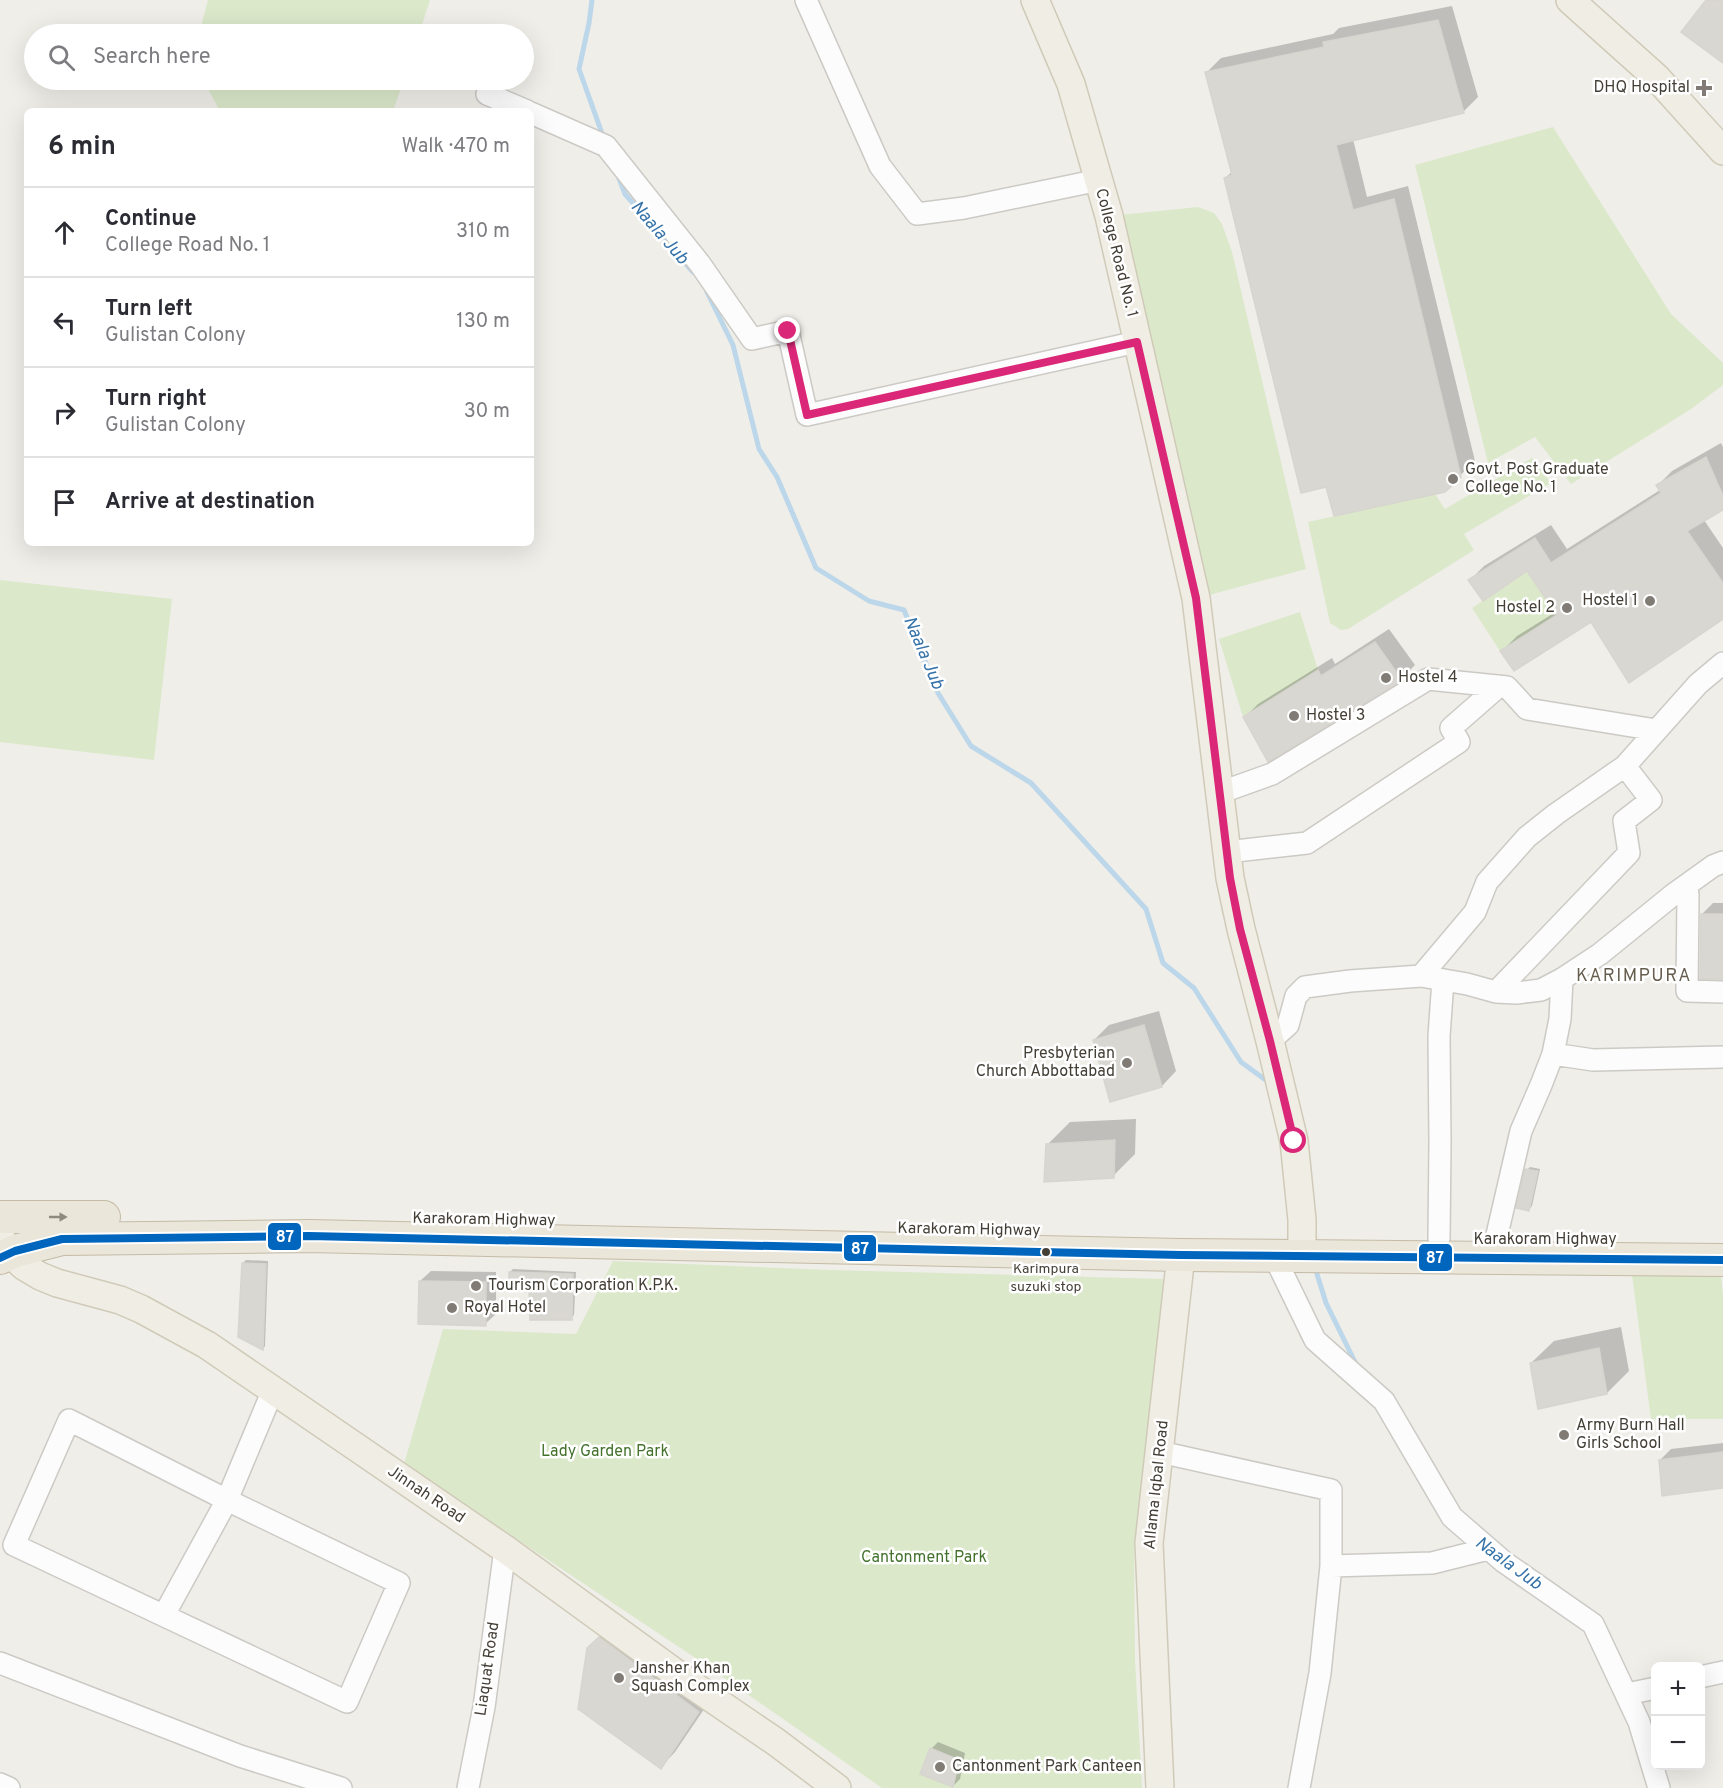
<!DOCTYPE html>
<meta charset="utf-8">
<style>
:root{--surface:#fff;--page:#f2f2f3;--text:#2b2b33;--muted:#7c7c81;--line:#e1e1e2}
body{margin:0;font-family:Overpass,sans-serif;background:var(--page);color:var(--text)}
.controls{position:absolute;right:18px;bottom:18px;display:grid;overflow:hidden;border-radius:9px;box-shadow:0 6px 24px #0002}
.controls button{width:54px;height:54px;display:grid;place-items:center;padding:0;border:0;border-bottom:2px solid var(--line);background:var(--surface);color:var(--text);font:30px sans-serif}
.stop{position:absolute;width:18px;height:18px;margin:-14px;border:4px solid #db2777;border-radius:50%;background:#fff}
.stop.end{background:#db2777;border-color:#fff;box-shadow:0 2px 6px #0008}
.list{margin:0;padding:0;list-style:none}
h2{display:flex;justify-content:space-between;align-items:center;height:78px;margin:0;padding:0 24px;font-size:26px}
h2 small{font-size:20px;font-weight:400;color:var(--muted)}
.list li{display:grid;grid-template-columns:39px 1fr auto;gap:18px;align-items:center;box-sizing:border-box;height:90px;padding:0 24px;border-top:2px solid var(--line)}
.list b{display:block;font-size:22px;white-space:nowrap}
.list p{margin:0;font-size:20px;white-space:nowrap;color:var(--muted)}
.list em{font-size:20px;font-style:normal;color:var(--muted)}
.icon{flex:none;width:33px;height:33px;fill:none;stroke:currentColor;stroke-width:2;stroke-linecap:round;stroke-linejoin:round}
.map{position:relative;flex:none;width:1723px;height:1788px;overflow:hidden}
.search{position:absolute;background:var(--surface);box-shadow:0 6px 24px #0002;left:24px;top:24px;width:510px;height:66px;display:flex;align-items:center;gap:15px;box-sizing:border-box;padding:0 21px;border-radius:33px;color:var(--muted);font-size:22px}
.panel{position:absolute;background:var(--surface);box-shadow:0 6px 24px #0002;left:24px;top:108px;width:510px;height:438px;border-radius:9px}
.map>svg:first-child{display:block}
.green{fill:#dbe8ca}
.shadow{fill:#0003}
.lines{fill:none;stroke-linecap:round;stroke-linejoin:round}
.stream{stroke:#bcd6ea;stroke-width:5}
.building{fill:#d9d7d1;stroke:#d7d5cf;stroke-width:1.5}
.minor-casing{stroke:#cccac5;stroke-width:24}
.major-casing{stroke:#d0cab8;stroke-width:30}
.highway-casing{stroke:#c5bba6;stroke-width:34}
.minor{stroke:#fdfcfc;stroke-width:21}
.major{stroke:#f0ede4;stroke-width:27}
.highway{stroke:#eae6da;stroke-width:32}
.bus-1-casing{stroke:#fff;stroke-width:12}
.bus-1{stroke:#0065bd;stroke-width:8}
.oneway{fill:#8f8a80}
.route{stroke:#db2777;stroke-width:8}
.poi-dot{fill:#807c75;stroke:#fff;stroke-width:2}
.bus-dot{fill:#443f36;stroke:#fff;stroke-width:2}
.labels{text-anchor:middle;dominant-baseline:central;stroke-width:5;stroke-linejoin:round;paint-order:stroke}
.bus-label{font-size:14px;fill:#443f36;stroke:#fff}
.poi-label{font-size:16px;fill:#443f36;stroke:#fff;text-anchor:start}
.street-label{font-size:16px;fill:#443f36;stroke:#fff}
.park-label{font-size:16px;fill:#44722d;stroke:#fff}
.water-label{font-size:18px;font-style:italic;fill:#3673a9;stroke:#fff}
.neighbourhood-label{font-size:18px;letter-spacing:1.5px;fill:#665e4e;stroke:#fff}
.line-badge{stroke:#fff;stroke-width:2}
.badge-label{font-size:16px;text-anchor:middle;font-weight:bold;fill:#fff}
</style>
<div class="map">
<svg width="1723" height="1788" viewBox="0 0 1723 1788">
<rect width="100%" height="100%" fill="#efeee9"/>
<path class="green" d="M208,0H430L419,34H199Z
M203,80H404L393,111H220Z
M1553,127L1671,314L1723,363V385L1691,409L1571,484L1535,437L1488,463L1415,165Z
M1198,207L1214,213L1222,224L1232,252L1306,569L1209,595L1120,215Z
M1532,458L1551,483L1464,534L1474,550L1348,629L1341,630L1330,623L1308,522L1435,494L1445,509Z
M1527,571L1557,615L1500,651L1472,608Z
M0,580L172,599L154,760L0,742Z
M1300,612L1318,670L1243,717L1219,639Z
M613,1261L830,1270L1163,1279L1170,1357L1134,1543L1135,1660L1142,1788H882L697,1659L404,1464L443,1329L576,1334Z
M1632,1275L1721,1276L1723,1297V1419H1651Z"/>
<path class="shadow" d="M1452,6L1478,97L1464,111L1353,139L1367,197L1408,186L1475,461L1444,491L1225,178L1233,171L1206,73L1221,58L1333,34L1339,28Z
M1721,443L1723,447V508L1704,520L1723,548V617L1591,620L1502,651L1517,636L1557,611L1527,569L1470,580L1484,566L1551,525L1567,549L1660,490L1658,485L1672,471Z
M1389,629L1415,665L1402,678L1268,759L1245,717L1258,704L1332,658L1335,664Z
M1713,903H1723V978L1702,914Z
M1159,1011L1176,1071L1162,1086L1094,1040L1109,1025Z
M1136,1119L1135,1154L1113,1176L1047,1145L1070,1122Z
M1530,1167L1540,1169L1532,1206L1529,1209L1527,1170Z
M246,1260L268,1261L265,1346L263,1349L243,1263Z
M513,1269L576,1272L574,1315L571,1318L531,1290L510,1272Z
M431,1271L496,1272V1314L485,1324L420,1281Z
M1621,1327L1629,1371L1607,1393L1531,1363L1554,1341Z
M1723,1443V1486L1660,1460L1671,1449Z
M614,1623L713,1696L675,1752L661,1767L588,1648Z
M938,1742L965,1753L960,1779L953,1786L931,1749Z"/>
<g class="lines">
<path class="stream" d="M592,0L589,23L579,69L604,139
M617,173L625,194L693,272
M707,292L733,345L759,449L777,477L816,568L869,601L904,610L938,693L971,746L1031,783L1146,909L1163,963L1194,988L1241,1062L1267,1081L1268,1085
M1317,1274L1326,1303L1357,1366"/>
</g>
<path class="building" d="M1706,0H1723V63L1681,32Z
M1438,20L1464,113L1336,145L1353,210L1394,199L1461,477L1445,492L1334,516L1326,487L1301,493L1224,178L1232,175L1205,72L1324,47L1323,42Z
M1706,457L1723,496V510L1687,531L1723,583V619L1629,683L1591,622L1514,671L1500,651L1557,615L1527,571L1483,601L1468,580L1535,538L1551,563L1661,493L1656,485Z
M1375,642L1402,680L1268,762L1243,717L1318,670L1321,676Z
M1701,914H1723V979H1700Z
M1144,1025L1162,1087L1110,1102L1093,1040Z
M1115,1140L1114,1178L1044,1182L1046,1144Z
M1525,1169L1538,1171L1529,1211L1516,1208Z
M242,1263L266,1264L263,1350L238,1337Z
M509,1272L573,1274L572,1320H530L529,1292L509,1290Z
M419,1281L486,1282V1326L418,1324Z
M1599,1348L1607,1394L1538,1409L1530,1363Z
M1723,1452V1488L1662,1496L1659,1460Z
M599,1637L699,1712L661,1769L578,1709L587,1648Z
M930,1748L959,1760L953,1787L920,1774Z"/>
<g class="lines">
<g class="minor-casing">
<path id="minor" d="M806,0L880,166L917,214L964,208L1099,180
M487,94L527,111
M531,113L606,146L700,264L752,339L788,331L807,415L1137,342
M1219,793L1272,774L1428,679L1507,687L1527,709L1656,730
M1227,852L1307,843L1459,742L1451,728L1499,686
M1683,889L1688,894L1687,991L1723,992
M1421,976L1467,984L1496,992L1516,993L1541,990L1562,979L1600,954L1674,894L1713,866L1723,862
M1496,992L1629,853L1624,821L1651,800L1625,766
M1270,1041L1288,1025L1296,996L1305,987L1350,981L1421,976L1475,912L1487,882L1527,837L1556,814L1625,766L1698,684L1723,663
M1553,1054L1593,1060L1723,1057
M1439,1239L1440,1142L1439,1036L1443,980
M1496,1239L1521,1131L1541,1085L1553,1054L1560,1019L1562,979
M1274,1256L1315,1340L1384,1401L1452,1517L1504,1562L1593,1624L1639,1722L1659,1788
M69,1420L227,1500L399,1583L347,1702L14,1545Z
M1160,1452L1331,1490V1566L1432,1563L1488,1549
M164,1615L227,1500L273,1390
M0,1663L240,1756L341,1788
M1700,1677L1723,1672
M1627,1694L1656,1688
M0,1784L9,1788
M468,1788L484,1707L505,1549
M1299,1788L1320,1673L1331,1566"/>
</g>
<g class="major-casing">
<path id="major" d="M1035,0L1071,84L1109,216L1196,598L1230,878L1241,929L1270,1041L1294,1141L1302,1220V1256
M1570,0L1657,78L1723,151
M0,1236L9,1253L25,1267L40,1276L57,1283L120,1300L141,1309L207,1345L505,1549L685,1680L776,1742L837,1788
M1160,1788L1149,1543L1181,1255"/>
</g>
<g class="highway-casing">
<path id="highway" d="M0,1217H104
M0,1258L15,1251L62,1239L309,1236L1181,1255L1723,1260"/>
</g>
<use href="#minor" class="minor"/>
<use href="#major" class="major"/>
<use href="#highway" class="highway"/>
<g class="bus-1-casing">
<path id="bus-1" d="M0,1258L15,1251L62,1239L309,1236L1181,1255L1723,1260"/>
</g>
<use href="#bus-1" class="bus-1"/>
</g>
<defs><path id="oneway-solid" d="M-6-.8H1V-3.2L6.5 0L1 3.2V.8H-6Z" transform="scale(1.5)"/></defs>
<use class="oneway" href="#oneway-solid" transform="translate(58 1217)"/>
<g class="lines">
<path class="route" d="M788,331L807,415L1137,342L1196,598L1230,878L1240,929L1270,1041L1294,1141"/>
</g>
<g class="poi-dot">
<path d="M1701 79h6v6h6v6h-6v6h-6v-6h-6v-6h6z"/>
<circle cx="1453" cy="479" r="6"/>
<circle cx="1650" cy="601" r="6"/>
<circle cx="1567" cy="608" r="6"/>
<circle cx="1386" cy="678" r="6"/>
<circle cx="1294" cy="716" r="6"/>
<circle cx="1127" cy="1063" r="6"/>
<circle cx="476" cy="1286" r="6"/>
<circle cx="452" cy="1308" r="6"/>
<circle cx="1564" cy="1435" r="6"/>
<circle cx="619" cy="1678" r="6"/>
<circle cx="940" cy="1767" r="6"/>
</g>
<circle class="bus-dot" cx="1046" cy="1252" r="5"/>
<g class="labels">
<g class="bus-label">
<text x="1046" y="1269">Karimpura<tspan x="1046" dy="18">suzuki stop</tspan></text>
</g>
<g class="poi-label">
<text x="1690" y="88" text-anchor="end">DHQ Hospital</text>
<text x="1465" y="470">Govt. Post Graduate<tspan x="1465" dy="18">College No. 1</tspan></text>
<text x="1638" y="601" text-anchor="end">Hostel 1</text>
<text x="1555" y="608" text-anchor="end">Hostel 2</text>
<text x="1398" y="678">Hostel 4</text>
<text x="1306" y="716">Hostel 3</text>
<text x="1115" y="1054" text-anchor="end">Presbyterian<tspan x="1115" dy="18">Church Abbottabad</tspan></text>
<text x="488" y="1286">Tourism Corporation K.P.K.</text>
<text x="464" y="1308">Royal Hotel</text>
<text x="1576" y="1426">Army Burn Hall<tspan x="1576" dy="18">Girls School</tspan></text>
<text x="631" y="1669">Jansher Khan<tspan x="631" dy="18">Squash Complex</tspan></text>
<text x="952" y="1767">Cantonment Park Canteen</text>
</g>
<g class="street-label">
<text transform="translate(1116 253) rotate(76)">College Road No. 1</text>
<text transform="translate(484 1220) rotate(1)">Karakoram Highway</text>
<text transform="translate(969 1230) rotate(1)">Karakoram Highway</text>
<text x="1545" y="1240">Karakoram Highway</text>
<text transform="translate(1157 1485) rotate(-84)">Allama Iqbal Road</text>
<text transform="translate(426 1495) rotate(34)">Jinnah Road</text>
<text transform="translate(488 1669) rotate(-82)">Liaquat Road</text>
</g>
<g class="park-label">
<text x="605" y="1452">Lady Garden Park</text>
<text x="924" y="1558">Cantonment Park</text>
</g>
<g class="water-label">
<text transform="translate(659 233) rotate(49)">Naala Jub</text>
<text transform="translate(923 653) rotate(67)">Naala Jub</text>
<text transform="translate(1508 1564) rotate(36)">Naala Jub</text>
</g>
<g class="neighbourhood-label">
<text x="1634" y="976">KARIMPURA</text>
</g>
</g>
<g class="line-badge">
<rect x="267" y="1222" width="35" height="29" rx="6" fill="#0065bd"/>
<rect x="843" y="1234" width="34" height="28" rx="6" fill="#0065bd"/>
<rect x="1418" y="1243" width="35" height="29" rx="6" fill="#0065bd"/>
</g>
<g class="badge-label">
<text x="285" y="1242">87</text>
<text x="860" y="1254">87</text>
<text x="1435" y="1263">87</text>
</g>
</svg>
<div class="controls">
<button>+</button>
<button>−</button>
</div>
<div class="stop" style="left:1294px;top:1141px"></div>
<div class="stop end" style="left:788px;top:331px"></div>
<div class="search"><svg class="icon" aria-label="search" viewBox="0 0 24 24"><circle cx="10" cy="10" r="6"/><path d="M15 15l6 6"/></svg>Search here</div>
<section class="panel">
<h2>6 min<small>Walk · 470 m</small></h2>
<ul class="list">
<li><svg class="icon" aria-label="ahead" viewBox="0 0 24 24"><path d="M12 20V5M6 11l6-6 6 6"/></svg><div><b>Continue</b><p>College Road No. 1</p></div><em>310 m</em></li>
<li><svg class="icon" aria-label="left" viewBox="0 0 24 24"><path d="M17 20v-9H6M10 6l-5 5 5 5"/></svg><div><b>Turn left</b><p>Gulistan Colony</p></div><em>130 m</em></li>
<li><svg class="icon" aria-label="right" viewBox="0 0 24 24"><path d="M7 20v-9h11M14 6l5 5-5 5"/></svg><div><b>Turn right</b><p>Gulistan Colony</p></div><em>30 m</em></li>
<li><svg class="icon" aria-label="arrive" viewBox="0 0 24 24"><path d="M6 21V4h12l-3 4 3 4H6"/></svg><div><b>Arrive at destination</b></div></li>
</ul>
</section>
</div>
